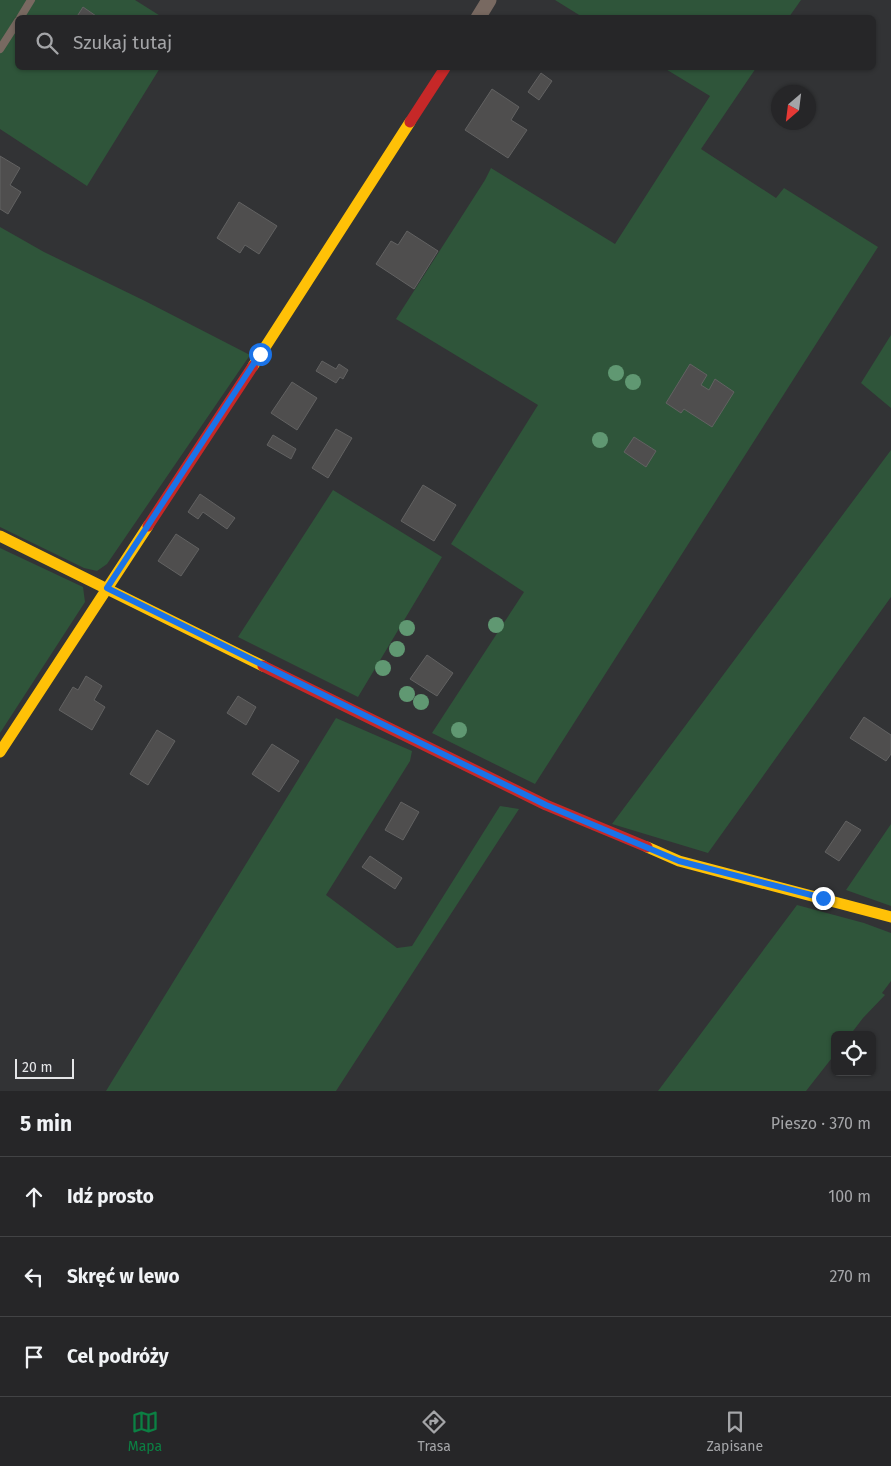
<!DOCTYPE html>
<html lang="pl">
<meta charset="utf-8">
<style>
:root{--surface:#262628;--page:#323234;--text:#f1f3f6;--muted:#a4a5a8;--line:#424345;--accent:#0b8043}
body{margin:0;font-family:"Fira Sans",sans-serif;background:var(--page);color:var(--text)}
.controls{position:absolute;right:15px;bottom:15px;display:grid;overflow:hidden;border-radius:8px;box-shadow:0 1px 4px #0004}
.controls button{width:45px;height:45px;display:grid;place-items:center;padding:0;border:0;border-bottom:1px solid var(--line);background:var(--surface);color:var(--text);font:25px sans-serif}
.compass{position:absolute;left:771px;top:85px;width:45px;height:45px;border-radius:50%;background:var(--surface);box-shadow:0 1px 4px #0004;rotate:208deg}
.scale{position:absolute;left:15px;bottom:12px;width:59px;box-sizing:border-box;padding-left:5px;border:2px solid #e4e5e7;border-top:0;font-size:14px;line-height:18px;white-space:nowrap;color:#e4e5e7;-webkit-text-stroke:4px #313236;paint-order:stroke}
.stop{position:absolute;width:15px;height:15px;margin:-11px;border:4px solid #1a73e8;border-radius:50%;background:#fff}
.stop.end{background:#1a73e8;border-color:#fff;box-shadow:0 1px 5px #0008}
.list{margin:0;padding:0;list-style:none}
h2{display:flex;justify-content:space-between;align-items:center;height:65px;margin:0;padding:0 20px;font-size:21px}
h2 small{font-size:16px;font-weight:400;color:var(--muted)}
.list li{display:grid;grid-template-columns:32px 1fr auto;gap:15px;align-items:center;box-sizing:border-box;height:80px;padding:0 20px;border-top:1px solid var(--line)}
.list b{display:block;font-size:19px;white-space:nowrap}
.list em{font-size:16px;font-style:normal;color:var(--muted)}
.icon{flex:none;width:28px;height:28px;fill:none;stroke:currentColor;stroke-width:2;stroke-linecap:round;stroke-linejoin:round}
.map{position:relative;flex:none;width:891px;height:1091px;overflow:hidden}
.search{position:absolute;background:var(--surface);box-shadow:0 1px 4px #0004;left:15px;right:15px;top:15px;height:55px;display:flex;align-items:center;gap:12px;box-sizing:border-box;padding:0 18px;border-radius:8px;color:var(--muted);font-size:19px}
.sheet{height:305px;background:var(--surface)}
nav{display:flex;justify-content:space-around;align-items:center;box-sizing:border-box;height:70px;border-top:1px solid var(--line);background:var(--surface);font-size:14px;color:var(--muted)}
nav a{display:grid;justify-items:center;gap:2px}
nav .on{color:var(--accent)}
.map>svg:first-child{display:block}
.green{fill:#2f553a}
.building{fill:#4f4e4e;stroke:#626262}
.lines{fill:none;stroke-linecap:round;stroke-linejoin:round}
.lane{stroke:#786961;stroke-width:8}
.street{stroke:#786961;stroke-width:15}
.slow{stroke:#ffc107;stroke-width:11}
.jam{stroke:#c62828;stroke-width:11}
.tree{fill:#609872}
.route{stroke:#1a73e8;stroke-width:6}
</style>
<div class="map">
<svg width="891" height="1091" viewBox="0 0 891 1091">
<rect width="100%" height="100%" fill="#323335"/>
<path class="green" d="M0,0H135L162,17L18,18V68H160L87,186L0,129Z
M555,0H801L789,17L584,18Z
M664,68H756L701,149L776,198L784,188L878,247L535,784L432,733L524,592L451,544L538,405L396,319L485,180L491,168L615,244L710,96Z
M0,227L44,252L145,301L250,355L107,564L97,571L84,568L0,527Z
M891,335V408L861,383Z
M891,450V597L708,853L612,824Z
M333,490L442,557L358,697L238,637Z
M0,548L83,587L85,602L0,733Z
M336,718L412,751L410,761L326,895L397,948L412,946L500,806L519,809L336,1091H106Z
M891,824V906L846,890Z
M797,905L864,923L891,933V981L882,993L885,995L863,1018L850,1035H835V1054L806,1091H658Z"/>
<path class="building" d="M83,7L99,18H76Z
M541,73L552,81L539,100L528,92Z
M492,89L519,107L511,120L527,130L508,158L465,130Z
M0,156L20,168L10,185L21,192L8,214L0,209Z
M239,202L277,226L259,254L245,245L240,253L217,238Z
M407,231L438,251L414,289L376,264L391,241L398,245Z
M322,361L336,369L339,364L348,370L343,379L340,377L336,383L316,371Z
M690,364L707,375L701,385L709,390L715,379L734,392L712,427L684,409L681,413L666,403Z
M292,382L317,398L297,430L271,413Z
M336,429L352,438L328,478L312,468Z
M273,435L296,449L291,459L267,445Z
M634,437L656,451L646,467L624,452Z
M423,485L456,505L434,541L401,521Z
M200,494L235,518L227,529L203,512L198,519L188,512Z
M176,534L199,549L181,576L158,561Z
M427,655L453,673L437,696L410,679Z
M86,676L102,686L94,700L105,707L92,730L59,710L73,687L78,690Z
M238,696L256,707L246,725L227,713Z
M864,717L891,735V754L886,761L850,738Z
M157,730L175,741L148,785L130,774Z
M272,744L299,761L279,792L252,774Z
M401,802L419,812L403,840L385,830Z
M846,821L861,830L839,861L825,852Z
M370,856L402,878L395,889L362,867Z"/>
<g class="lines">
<path class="lane" d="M20,18L31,0
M0,49L18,21"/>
<path class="street" d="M478,18L489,0"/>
<path class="slow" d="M253,366L410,122
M0,536L263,666
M0,752L148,526
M647,847L679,861L891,917"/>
<path class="jam" d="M410,122L445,68
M148,526L253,366
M263,666L546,805L647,847"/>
</g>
<g class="tree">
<circle cx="616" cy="373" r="8"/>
<circle cx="633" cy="382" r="8"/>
<circle cx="600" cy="440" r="8"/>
<circle cx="496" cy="625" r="8"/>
<circle cx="407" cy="628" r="8"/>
<circle cx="397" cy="649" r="8"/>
<circle cx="383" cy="668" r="8"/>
<circle cx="407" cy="694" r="8"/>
<circle cx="421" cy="702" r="8"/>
<circle cx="459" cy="730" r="8"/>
</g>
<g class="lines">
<path class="route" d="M260,354L107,588L546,805L679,861L823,898"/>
</g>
</svg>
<div class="controls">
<button><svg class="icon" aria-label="locate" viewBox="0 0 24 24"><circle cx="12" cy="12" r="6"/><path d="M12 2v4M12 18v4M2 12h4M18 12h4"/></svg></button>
</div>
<svg class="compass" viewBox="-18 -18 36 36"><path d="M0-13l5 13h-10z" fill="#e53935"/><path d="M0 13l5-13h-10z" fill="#a4a5a8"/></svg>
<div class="scale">20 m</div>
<div class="stop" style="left:260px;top:354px"></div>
<div class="stop end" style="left:823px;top:898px"></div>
<div class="search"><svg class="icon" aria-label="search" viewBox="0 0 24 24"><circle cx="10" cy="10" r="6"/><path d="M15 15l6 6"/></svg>Szukaj tutaj</div>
</div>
<section class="sheet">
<h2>5 min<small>Pieszo · 370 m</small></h2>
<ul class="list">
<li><svg class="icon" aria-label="ahead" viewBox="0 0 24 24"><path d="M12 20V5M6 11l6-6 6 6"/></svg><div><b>Idź prosto</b></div><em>100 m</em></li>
<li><svg class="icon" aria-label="left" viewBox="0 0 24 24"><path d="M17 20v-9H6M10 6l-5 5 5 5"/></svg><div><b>Skręć w lewo</b></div><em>270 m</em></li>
<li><svg class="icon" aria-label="arrive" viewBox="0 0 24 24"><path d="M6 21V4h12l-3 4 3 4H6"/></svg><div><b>Cel podróży</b></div></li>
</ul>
</section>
<nav>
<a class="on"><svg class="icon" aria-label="map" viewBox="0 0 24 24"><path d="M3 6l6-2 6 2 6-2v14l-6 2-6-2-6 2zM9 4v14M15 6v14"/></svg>Mapa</a>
<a><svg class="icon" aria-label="directions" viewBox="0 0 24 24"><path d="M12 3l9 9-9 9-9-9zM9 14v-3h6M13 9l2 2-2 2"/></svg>Trasa</a>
<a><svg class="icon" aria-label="saved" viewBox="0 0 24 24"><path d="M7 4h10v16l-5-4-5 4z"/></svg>Zapisane</a>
</nav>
